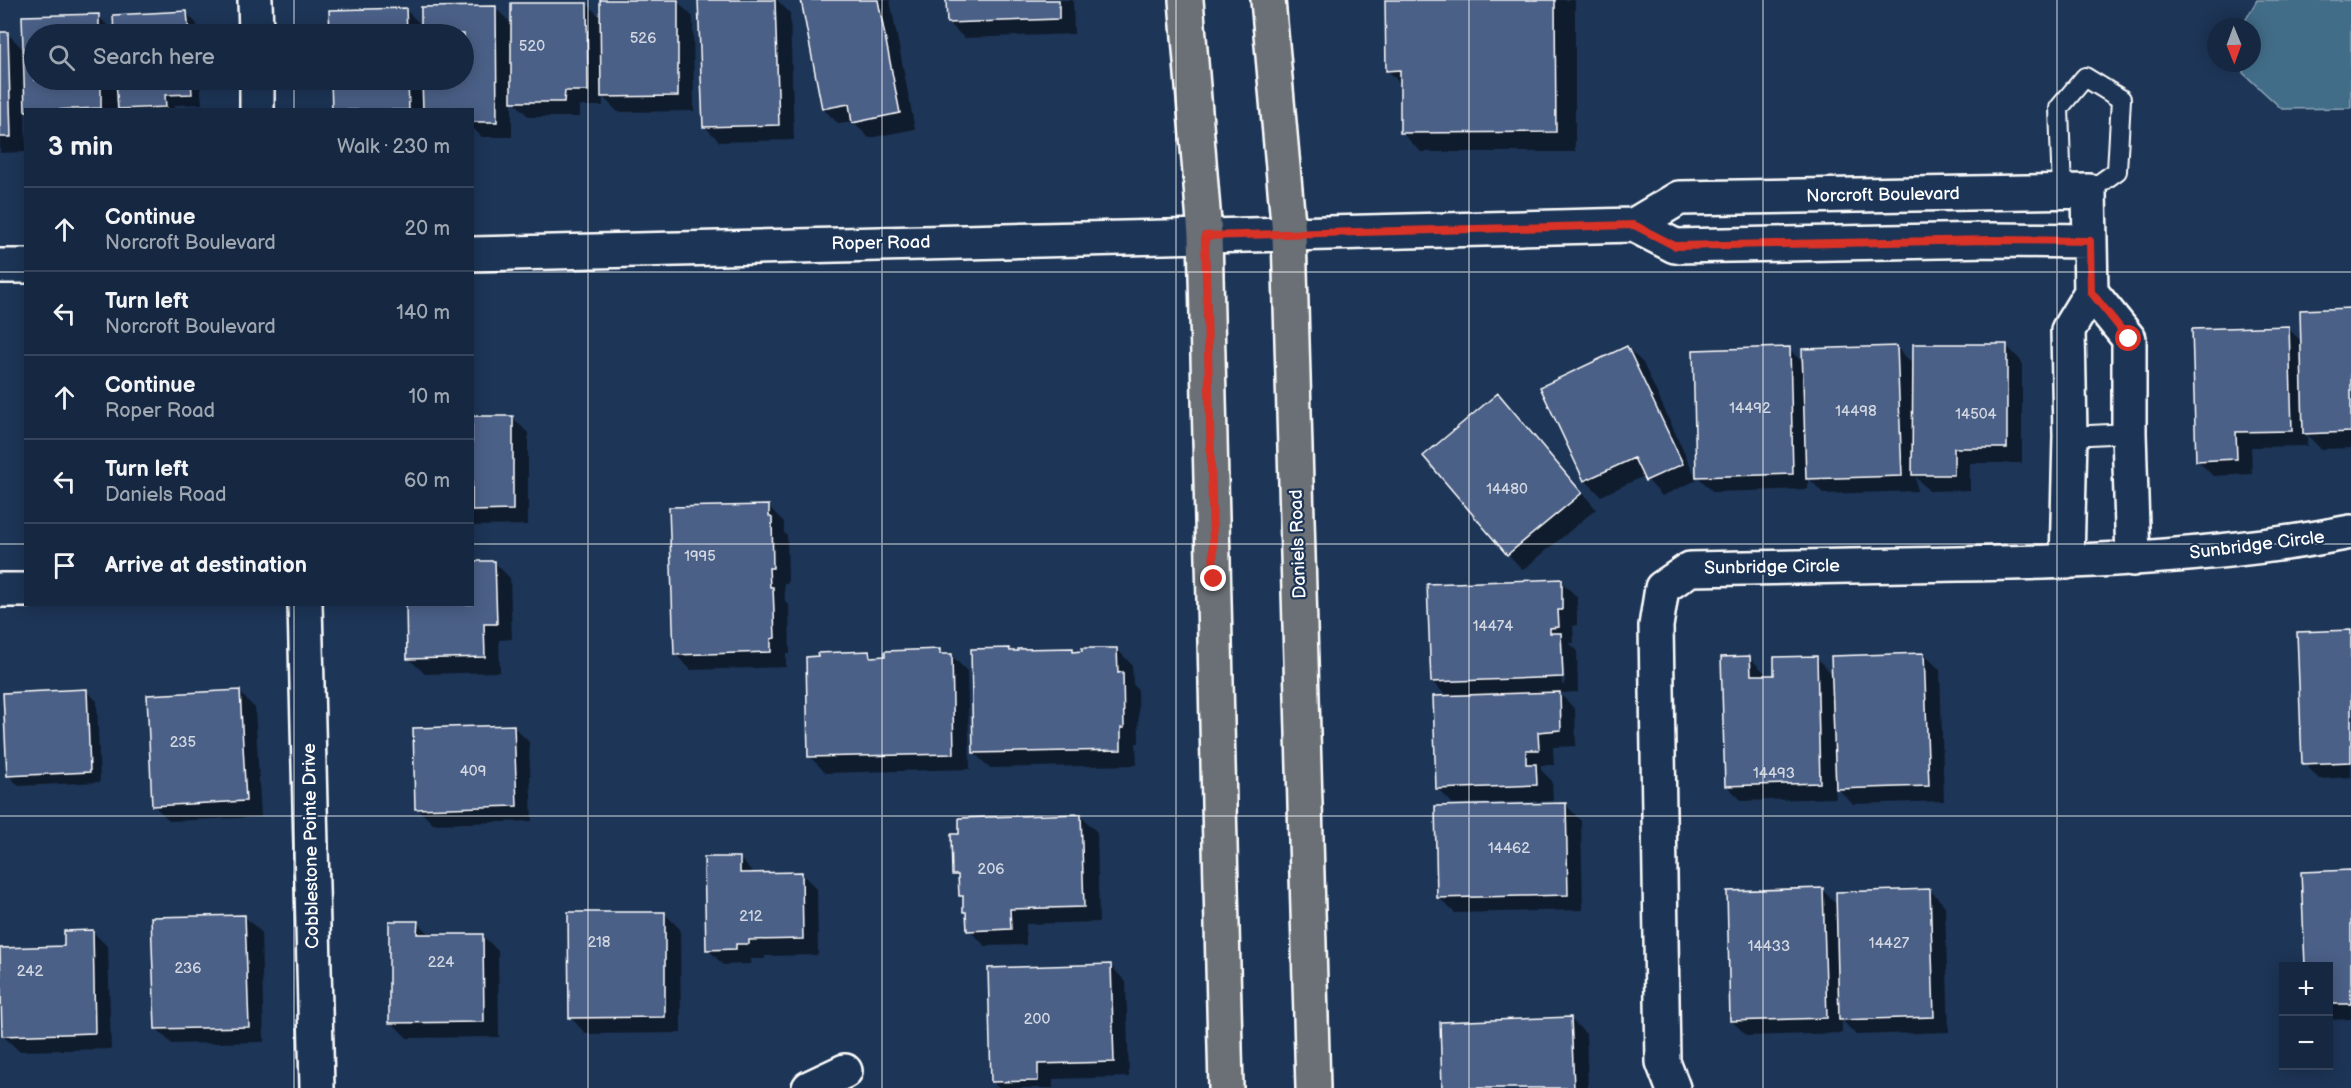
<!DOCTYPE html>
<meta charset="utf-8">
<style>
:root{--surface:#162841;--page:#1f3048;--text:#f1f3f6;--muted:#9ea6b1;--line:#35445a}
body{margin:0;font-family:"Balsamiq Sans",sans-serif;background:var(--page);color:var(--text)}
.controls{position:absolute;right:18px;bottom:18px;display:grid;overflow:hidden;border-radius:0px;box-shadow:0 3px 15px #0003}
.controls button{width:54px;height:54px;display:grid;place-items:center;padding:0;border:0;border-bottom:2px solid var(--line);background:var(--surface);color:var(--text);font:30px sans-serif}
.compass{position:absolute;left:2207px;top:18px;width:54px;height:54px;border-radius:50%;background:var(--surface);box-shadow:0 3px 15px #0003;rotate:179deg}
.stop{position:absolute;width:18px;height:18px;margin:-14px;border:4px solid #d93025;border-radius:50%;background:#fff}
.stop.end{background:#d93025;border-color:#fff;box-shadow:0 2px 6px #0008}
.list{margin:0;padding:0;list-style:none}
h2{display:flex;justify-content:space-between;align-items:center;height:78px;margin:0;padding:0 24px;font-size:26px}
h2 small{font-size:20px;font-weight:400;color:var(--muted)}
.list li{display:grid;grid-template-columns:39px 1fr auto;gap:18px;align-items:center;box-sizing:border-box;height:84px;padding:0 24px;border-top:2px solid var(--line)}
.list b{display:block;font-size:22px;white-space:nowrap}
.list p{margin:0;font-size:20px;white-space:nowrap;color:var(--muted)}
.list em{font-size:20px;font-style:normal;color:var(--muted)}
.icon{flex:none;width:33px;height:33px;fill:none;stroke:currentColor;stroke-width:2;stroke-linecap:round;stroke-linejoin:round}
.map{position:relative;flex:none;width:2351px;height:1088px;overflow:hidden}
.search{position:absolute;background:var(--surface);box-shadow:0 3px 15px #0003;left:24px;top:24px;width:450px;height:66px;display:flex;align-items:center;gap:15px;box-sizing:border-box;padding:0 21px;border-radius:33px;color:var(--muted);font-size:22px}
.panel{position:absolute;background:var(--surface);box-shadow:0 3px 15px #0003;left:24px;top:108px;width:450px;height:498px;border-radius:0px}
.map>svg:first-child{display:block}
.water{fill:#426d89;stroke:#8ea7b8;stroke-width:1.5}
.shadow{fill:#0007;fill-rule:evenodd}
.building{fill:#4c6087;stroke:#fff;stroke-width:1.5}
.lines{fill:none;stroke-linecap:round;stroke-linejoin:round}
.lane-casing{stroke:#fff;stroke-width:22}
.street-casing{stroke:#fff;stroke-width:38}
.secondary-casing{stroke:#fff;stroke-width:38}
.primary-casing{stroke:#fff;stroke-width:38}
.lane{stroke:#1d3557;stroke-width:18}
.street{stroke:#1d3557;stroke-width:33}
.secondary{stroke:#1d3557;stroke-width:33}
.primary{stroke:#6a7074;stroke-width:33}
.route{stroke:#d93025;stroke-width:8}
.grid{fill:none;stroke:#fff;stroke-width:1.5;stroke-opacity:0.55}
.labels{text-anchor:middle;dominant-baseline:central;stroke-width:4.5;stroke-linejoin:round;paint-order:stroke}
.number-label{font-size:15px;fill:#d2d7e1}
.street-label{font-size:18px;fill:#fff;stroke:#1d3557}
</style>
<div class="map">
<svg width="2351" height="1088" viewBox="0 0 2351 1088">
<rect width="100%" height="100%" fill="#1d3557"/>
<filter id="ink" filterUnits="userSpaceOnUse"><feTurbulence type="fractalNoise" baseFrequency=".0167" numOctaves="2"/><feDisplacementMap in="SourceGraphic" scale="12" xChannelSelector="R" yChannelSelector="G"/><feConvolveMatrix kernelMatrix="1 2 1 2 8 2 1 2 1" color-interpolation-filters="sRGB"/></filter>
<g filter="url(#ink)">
<path class="water" d="M2257,0H2351V108L2282,109L2243,73V63H2252V27H2244L2245,21Z"/>
<path class="shadow" d="M700,0H777L790,13L794,140L720,142L704,126Z
M802,0H890L915,129L869,138L853,122L839,124L823,109Z
M947,0H1073L1074,34L964,38L948,22Z
M1387,0H1575V152H1421L1401,132V84L1387,70Z
M677,1L693,17L694,111L618,112L603,97V106H580L579,117H529L512,100V137H482L472,127V110H333L332,80H464V34H331L330,11L405,9L423,27L495,8L513,25L587,4L602,19Z
M187,13L197,24L198,34H34V80H200L202,104L175,105V110H120L119,98H116V110L25,109L26,152L0,153V33H7L25,51L24,18L98,16L115,33Z
M2351,310V448L2321,449L2307,435V446L2251,447L2252,474L2213,476L2197,460L2288,328L2302,342Z
M2007,346L2022,362V463H1970V490L1929,491L1916,477L1917,491L1824,494L1808,478V489L1713,492L1698,477L1789,349L1804,364L1896,347L1914,365Z
M1627,347L1643,363L1697,480L1662,496L1644,476L1601,496L1585,480Z
M1498,395L1514,411L1596,509L1523,570L1508,554L1425,456Z
M512,417L528,433V525L472,526V418Z
M768,506L784,522V533L787,535L788,583H784L785,601L789,605L790,654H786V667L691,670L675,654Z
M494,562L510,578L512,639L499,640L500,672L425,674L409,659L472,604Z
M1561,581L1577,597V625L1573,626L1574,643H1569L1577,650L1578,692L1559,693L1575,709L1576,746L1553,747L1554,765H1541V770L1552,781L1553,801L1453,804L1437,788L1448,697L1432,682ZM1560,641L1563,644L1565,685H1562Z
M2351,631V777L2319,779L2304,763Z
M1073,649L1076,653L1117,649L1132,665L1133,684L1138,690L1139,743H1136L1137,765L990,768L974,753L1011,653Z
M939,651L944,655H951L967,671L970,769L826,773L810,757L868,653L874,658Z
M1924,654L1940,670L1944,801L1853,804L1835,786L1836,798L1742,801L1726,785L1750,658L1766,674V677L1776,676L1816,657L1833,675Z
M86,690L97,701L100,782L19,786L8,775Z
M239,692L255,708L261,817L170,821L154,806Z
M514,727L529,742L532,821L433,824L417,808Z
M1566,805L1581,821L1583,910L1455,913L1439,898Z
M1081,816L1097,832L1099,922L1026,924V945L985,946L969,930L968,915L964,911V900L960,895V880L954,874Z
M739,858L755,874L801,873L817,889L818,955L765,956V959H751V964L723,965L708,949Z
M2351,872V1019L2328,1020V966H2306L2303,873Z
M1822,890L1838,905L1930,890L1945,906L1949,1032L1856,1035L1842,1020V1033L1747,1036L1732,1021Z
M664,913L680,929L681,1033L586,1034L571,1018Z
M245,917L261,932L264,1042L172,1044L156,1028Z
M417,922L431,936L482,935L498,951L499,1037L407,1038L391,1022Z
M92,931L108,947L111,1049L19,1051L3,1036L66,947Z
M1111,966L1126,982L1129,1077L1053,1079V1088H999L992,1081Z
M1570,1018L1586,1034L1588,1088H1444Z"/>
<path class="building" d="M600,0H678V96L601,97Z
M698,0H775L779,125L703,127Z
M801,0H878L900,113L852,123L849,104L822,109Z
M946,0H1059V19L947,23Z
M1385,0H1555L1556,132L1400,133V70L1386,71Z
M511,3H587L588,91H565L564,102H511Z
M496,6L497,122H472V110H423L422,80H464V34H421V7Z
M406,8L407,34H330L329,10Z
M187,11L189,34H114L113,15Z
M99,14V34H34V80H101V108L25,111L22,16Z
M0,32H8L11,137H0Z
M116,80H191L192,94L165,95L166,107L118,109Z
M331,80H408L409,110H332Z
M2351,308V432L2303,434L2300,310Z
M2289,326L2292,431L2236,432L2237,459L2196,461L2192,329Z
M1913,344H2007V448H1954V475H1912Z
M1627,346L1683,464L1645,481L1634,458L1584,481L1540,387Z
M1897,346L1902,476L1806,479L1802,349Z
M1790,347L1793,474L1696,477L1693,350Z
M1498,393L1582,493L1507,555L1423,456Z
M472,416H513V510L472,511Z
M769,505V516L772,518L773,568H769L770,587H773L775,638L771,639V652L674,655L669,507Z
M472,561H495L497,624H484L485,657L407,659L406,604H472Z
M1562,579V610H1558L1559,627L1550,628V633H1561L1563,677L1431,682L1427,584Z
M2351,630V762L2302,764L2297,632Z
M1009,648L1010,651H1018V649L1073,648V652L1082,651V648H1117L1118,673L1123,672L1124,728H1121V750L973,753L971,649Z
M940,649V654H952L954,754L808,757L806,657L818,656L817,653L869,651L870,657L885,656V651Z
M1924,653L1929,786L1836,789L1831,656Z
M1750,656L1751,675H1774V657L1817,656L1820,783L1725,786L1721,657Z
M87,689L90,772L7,776L3,693Z
M240,690L246,801L152,806L147,695Z
M1560,692L1561,730L1538,732L1539,750H1526V764H1536L1537,785L1436,789L1433,696Z
M514,725L517,806L415,809L413,728Z
M1566,803L1568,895L1437,898L1435,806Z
M1081,814L1084,907L1010,909L1011,929L967,931L966,912H963V896H959L958,875H952L951,834H959V818Z
M704,857H740V873L802,872L803,939L749,940V944H736V949L706,950Z
M2351,870V1004H2328V966H2305L2301,872Z
M1823,888L1827,1018L1730,1021L1727,891Z
M1930,889L1934,1017L1839,1020L1836,892Z
M568,912H665V1017L569,1018Z
M245,915L249,1027L155,1029L151,917Z
M389,921H418L417,934H483L484,1022L389,1023Z
M93,930L95,1033L2,1036L0,948L64,946V931Z
M1111,964L1114,1062L1038,1064V1081L991,1082L988,968Z
M1571,1017L1574,1088H1442L1440,1022Z"/>
<g class="lines">
<g class="lane-casing">
<path id="lane" d="M2062,192L2059,108L2085,77L2121,99L2117,171L2089,191
M2070,436L2129,433"/>
</g>
<g class="street-casing">
<path id="street" d="M255,0L256,34
M257,80V110
M1634,225L1679,198L2089,191L2091,292L2068,330L2070,436L2067,562
M1289,234L1634,225L1675,246L1991,240L2089,241
M2091,292L2129,339V433L2133,559
M0,590H26
M305,604L317,1088
M809,1088L845,1071
M1673,1088L1663,1062L1656,626L1662,588L1690,569C1780,567 1869,565 1958,564C2090,562 2221,557 2351,532"/>
</g>
<g class="secondary-casing">
<path id="secondary" d="M472,254L1289,234
M0,266H26"/>
</g>
<g class="primary-casing">
<path id="primary" d="M1186,0L1205,235L1226,1088
M1268,0L1289,234L1313,1088"/>
</g>
<use href="#lane" class="lane"/>
<use href="#street" class="street"/>
<use href="#secondary" class="secondary"/>
<use href="#primary" class="primary"/>
</g>
</g>
<g class="lines" filter="url(#ink)">
<path class="route" d="M1214,579L1205,236L1634,225L1675,246L1991,240L2090,241L2091,292L2129,339"/>
</g>
<path class="grid" d="M294,0V34M588,0V1088M882,0V1088M1176,0V1088M1469,0V1088M1763,0V1088M2057,0V1088M294,80V110M0,272H26M472,272H2351M0,544H26M472,544H2351M294,604V1088M0,816H2351"/>
<g class="labels">
<g class="number-label">
<text x="643" y="38">526</text>
<text x="532" y="46">520</text>
<text x="1750" y="408">14492</text>
<text x="1856" y="411">14498</text>
<text x="1976" y="414">14504</text>
<text x="1507" y="489">14480</text>
<text x="700" y="556">1995</text>
<text x="1493" y="626">14474</text>
<text x="183" y="742">235</text>
<text x="473" y="771">409</text>
<text x="1774" y="773">14493</text>
<text x="1509" y="848">14462</text>
<text x="991" y="869">206</text>
<text x="751" y="916">212</text>
<text x="599" y="942">218</text>
<text x="1889" y="943">14427</text>
<text x="1769" y="946">14433</text>
<text x="441" y="962">224</text>
<text x="188" y="968">236</text>
<text x="30" y="971">242</text>
<text x="1037" y="1019">200</text>
</g>
<g class="street-label">
<text transform="translate(1883 195) rotate(-1)">Norcroft Boulevard</text>
<text transform="translate(881 243) rotate(-1)">Roper Road</text>
<text transform="translate(1298 544) rotate(-92)">Daniels Road</text>
<text transform="translate(2257 545) rotate(-7)">Sunbridge Circle</text>
<text transform="translate(1772 567) rotate(-1)">Sunbridge Circle</text>
<text transform="translate(311 846) rotate(-91)">Cobblestone Pointe Drive</text>
</g>
</g>
</svg>
<div class="controls">
<button>+</button>
<button>−</button>
</div>
<svg class="compass" viewBox="-18 -18 36 36"><path d="M0-13l5 13h-10z" fill="#e53935"/><path d="M0 13l5-13h-10z" fill="#9ea6b1"/></svg>
<div class="stop" style="left:2129px;top:339px"></div>
<div class="stop end" style="left:1214px;top:579px"></div>
<div class="search"><svg class="icon" aria-label="search" viewBox="0 0 24 24"><circle cx="10" cy="10" r="6"/><path d="M15 15l6 6"/></svg>Search here</div>
<section class="panel">
<h2>3 min<small>Walk · 230 m</small></h2>
<ul class="list">
<li><svg class="icon" aria-label="ahead" viewBox="0 0 24 24"><path d="M12 20V5M6 11l6-6 6 6"/></svg><div><b>Continue</b><p>Norcroft Boulevard</p></div><em>20 m</em></li>
<li><svg class="icon" aria-label="left" viewBox="0 0 24 24"><path d="M17 20v-9H6M10 6l-5 5 5 5"/></svg><div><b>Turn left</b><p>Norcroft Boulevard</p></div><em>140 m</em></li>
<li><svg class="icon" aria-label="ahead" viewBox="0 0 24 24"><path d="M12 20V5M6 11l6-6 6 6"/></svg><div><b>Continue</b><p>Roper Road</p></div><em>10 m</em></li>
<li><svg class="icon" aria-label="left" viewBox="0 0 24 24"><path d="M17 20v-9H6M10 6l-5 5 5 5"/></svg><div><b>Turn left</b><p>Daniels Road</p></div><em>60 m</em></li>
<li><svg class="icon" aria-label="arrive" viewBox="0 0 24 24"><path d="M6 21V4h12l-3 4 3 4H6"/></svg><div><b>Arrive at destination</b></div></li>
</ul>
</section>
</div>
